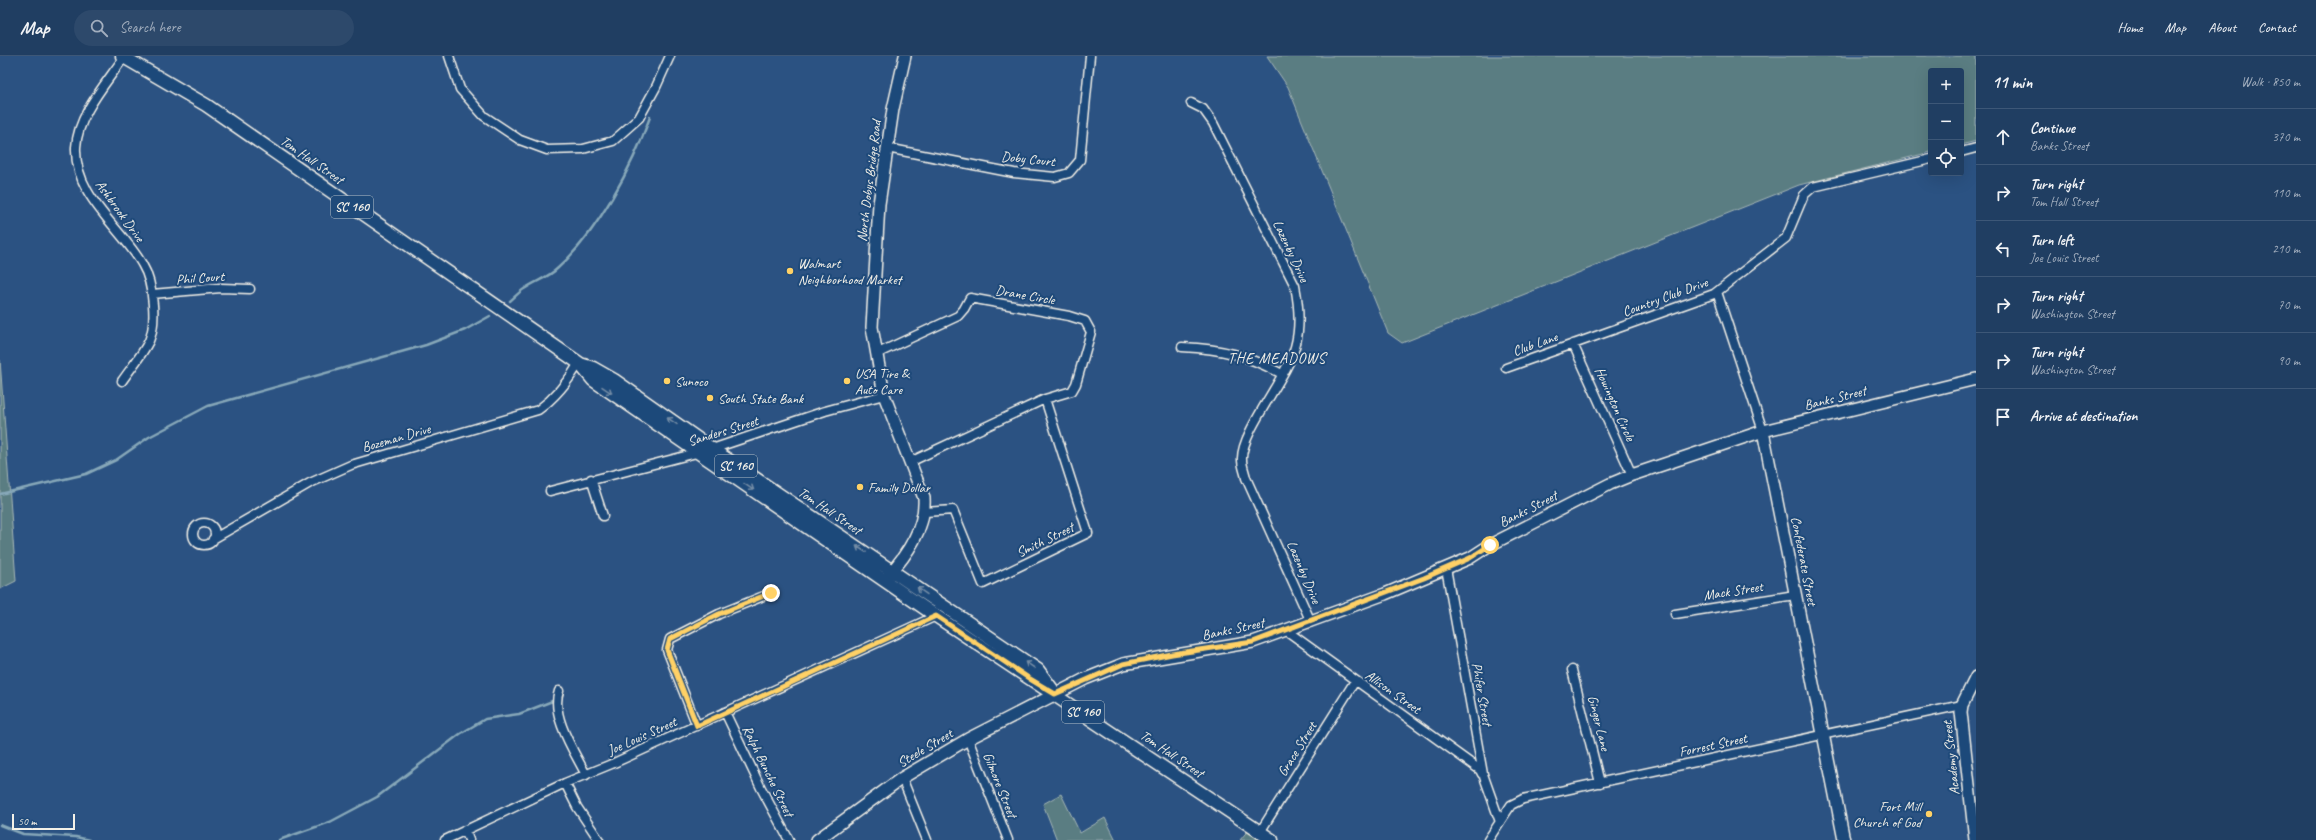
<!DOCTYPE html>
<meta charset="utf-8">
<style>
:root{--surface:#203e62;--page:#2d496b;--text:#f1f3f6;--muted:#a2aebe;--line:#3d5777}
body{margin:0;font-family:Caveat,sans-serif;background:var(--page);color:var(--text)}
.controls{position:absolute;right:12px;top:12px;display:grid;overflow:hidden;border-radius:4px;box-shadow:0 4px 16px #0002}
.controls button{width:36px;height:36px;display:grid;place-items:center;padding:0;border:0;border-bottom:1px solid var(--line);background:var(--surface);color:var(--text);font:20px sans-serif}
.scale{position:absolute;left:12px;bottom:10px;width:63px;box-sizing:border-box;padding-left:4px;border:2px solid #f4f1e8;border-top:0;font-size:11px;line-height:14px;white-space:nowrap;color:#f4f1e8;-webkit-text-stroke:3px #1f4a7a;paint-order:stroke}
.stop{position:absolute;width:12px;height:12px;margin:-9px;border:3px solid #ffd166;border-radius:50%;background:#fff}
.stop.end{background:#ffd166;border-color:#fff;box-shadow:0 1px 4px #0008}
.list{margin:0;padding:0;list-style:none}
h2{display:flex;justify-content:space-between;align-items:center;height:52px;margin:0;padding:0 16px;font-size:17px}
h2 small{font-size:13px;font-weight:400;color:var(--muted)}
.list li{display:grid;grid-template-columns:26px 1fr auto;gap:12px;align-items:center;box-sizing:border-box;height:56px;padding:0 16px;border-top:1px solid var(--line)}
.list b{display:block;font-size:15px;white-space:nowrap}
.list p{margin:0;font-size:13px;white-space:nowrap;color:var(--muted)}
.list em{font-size:13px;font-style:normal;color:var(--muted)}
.icon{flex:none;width:22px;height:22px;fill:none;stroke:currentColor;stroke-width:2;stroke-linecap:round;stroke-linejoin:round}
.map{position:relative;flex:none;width:1976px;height:784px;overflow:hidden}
header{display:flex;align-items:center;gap:24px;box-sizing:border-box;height:56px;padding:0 20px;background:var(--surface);border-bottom:1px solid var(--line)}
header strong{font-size:19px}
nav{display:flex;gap:22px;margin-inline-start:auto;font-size:14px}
.search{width:280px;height:36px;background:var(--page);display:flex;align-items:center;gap:10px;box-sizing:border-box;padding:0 14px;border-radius:22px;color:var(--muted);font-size:15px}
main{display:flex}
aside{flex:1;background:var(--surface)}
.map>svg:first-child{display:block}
.green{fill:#5a7d82;stroke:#a7b7b5}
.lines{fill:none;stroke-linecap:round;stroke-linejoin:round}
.stream{stroke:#87a8b9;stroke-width:2.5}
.street-casing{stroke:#f4f1e8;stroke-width:11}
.secondary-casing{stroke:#f4f1e8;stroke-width:14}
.primary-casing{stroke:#f4f1e8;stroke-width:15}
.street{stroke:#1f4a7a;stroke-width:8}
.secondary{stroke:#1f4a7a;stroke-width:11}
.primary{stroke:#1f4a7a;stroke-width:12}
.oneway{stroke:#748da6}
.route{stroke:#ffd166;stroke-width:5}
.poi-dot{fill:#ffd166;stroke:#1f4a7a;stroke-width:1.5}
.labels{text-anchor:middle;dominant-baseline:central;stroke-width:4;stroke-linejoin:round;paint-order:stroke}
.shield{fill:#1f4a7a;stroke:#b4bfc7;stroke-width:1}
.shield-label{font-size:13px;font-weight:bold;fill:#f4f1e8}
.street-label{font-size:14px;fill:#f4f1e8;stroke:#1f4a7a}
.poi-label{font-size:14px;fill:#f4f1e8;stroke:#1f4a7a;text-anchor:start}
.neighbourhood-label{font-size:15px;letter-spacing:1px;fill:#f4f1e8;stroke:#1f4a7a}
</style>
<header>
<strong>Map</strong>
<div class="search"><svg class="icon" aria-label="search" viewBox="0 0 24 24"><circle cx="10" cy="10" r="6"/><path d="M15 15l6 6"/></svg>Search here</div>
<nav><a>Home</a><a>Map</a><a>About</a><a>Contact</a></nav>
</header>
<main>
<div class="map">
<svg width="1976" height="784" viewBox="0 0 1976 784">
<rect width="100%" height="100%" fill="#2b5282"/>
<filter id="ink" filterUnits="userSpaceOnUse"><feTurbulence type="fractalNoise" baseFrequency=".025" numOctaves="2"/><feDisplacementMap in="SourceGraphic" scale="8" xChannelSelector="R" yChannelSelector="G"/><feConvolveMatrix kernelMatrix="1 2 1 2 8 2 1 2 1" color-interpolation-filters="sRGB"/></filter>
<g filter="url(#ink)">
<path class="green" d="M1267,0H1976V85L1961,89V15H1931V96L1799,129L1402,287L1388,277L1288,31Z
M0,304L16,525L0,533Z
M1061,738L1080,777L1105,762L1116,784H1057L1043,748Z
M1250,772L1268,784H1240Z"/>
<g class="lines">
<path class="stream" d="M510,245C515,241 519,236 524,233C535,225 548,222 558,212C597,177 633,110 650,61
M0,438L86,418L116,404L149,381L208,350L426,289L465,274L490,260
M0,769L23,778L76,781L89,784
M279,784L330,766L377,741L460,678L485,663L519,658L555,644"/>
<g class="street-casing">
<path id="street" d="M449,0L460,33L484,60L520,84L547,94L583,93L613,85L639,62L656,31L670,0
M1191,47L1203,53L1213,67L1295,230C1299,250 1301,270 1295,291C1288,320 1240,377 1242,404C1242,410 1245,416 1246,422L1311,566
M887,92L1014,117L1055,121L1069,117L1080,104L1090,0
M1961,96L1976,92
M1717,236L1763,375
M152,238L221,232L250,233
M1573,288L1632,419
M1182,291C1224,293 1246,299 1282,318
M876,298L958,260L964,253L970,242L1069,260L1085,265L1091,276L1076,328L1072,335L1045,343L910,406
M1506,312L1714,238L1786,182L1804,139L1813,131L1931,103
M122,325C131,312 142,299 149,285C154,273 154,261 153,249C152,235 150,221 142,208C120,170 74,140 76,91C78,58 106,28 124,1
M591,423L603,460
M550,435L712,393L825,355L884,339
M925,456L953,454L983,528L1088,477L1045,343
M193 478a11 11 0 1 1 22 0a11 11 0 1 1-22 0Z
M213,483L310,427L351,409L538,354C556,341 568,326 579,307
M1446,512L1483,718L1500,766
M1675,558L1795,539
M1287,575L1480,714L1482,718
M1572,614L1600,727
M559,635C550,659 575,697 586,719
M725,656L761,732L789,784
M697,670L667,594L670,583L719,558L771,537
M968,683L1008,784
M902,722L927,784
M565,727L577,751L599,784
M465,774L469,784
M1260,776L1355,625
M445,784L565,727L614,707L936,560
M1488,784L1511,749L1523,743L1962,649"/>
</g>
<g class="secondary-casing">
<path id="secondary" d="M1763,375L1844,784
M887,521C907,499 926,472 924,442L884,339L872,271L879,148L893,53L905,0
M817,784L902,722L968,683L1085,623L1123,608L1253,586L1385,538L1470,502L1490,489L1610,428L1632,419L1763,375L1976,323
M1975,784L1961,656L1962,649L1976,621"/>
</g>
<g class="primary-casing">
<path id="primary" d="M122,0L206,49L579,307L593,324L936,560L1272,784
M580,308L593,312L614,324L712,393L1038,614L1052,633"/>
</g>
<use href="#street" class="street"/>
<use href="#secondary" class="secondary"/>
<use href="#primary" class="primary"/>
</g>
<defs><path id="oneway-shaft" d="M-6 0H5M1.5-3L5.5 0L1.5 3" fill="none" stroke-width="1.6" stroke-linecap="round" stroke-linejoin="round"/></defs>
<g class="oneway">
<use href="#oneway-shaft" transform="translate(607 334) rotate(34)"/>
<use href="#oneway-shaft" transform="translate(672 365) rotate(-146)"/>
<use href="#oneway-shaft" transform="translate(749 431) rotate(34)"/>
<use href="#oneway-shaft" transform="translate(861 493) rotate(-147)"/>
<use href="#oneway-shaft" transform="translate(922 535) rotate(-145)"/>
<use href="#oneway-shaft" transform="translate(1030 609) rotate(-146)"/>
</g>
</g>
<g class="lines" filter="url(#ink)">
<path class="route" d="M771,537L719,558L670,583L667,594L697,670L936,560L1030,623L1055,638L1123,608L1172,598L1253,586L1424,522L1470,502L1490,489"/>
</g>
<g class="poi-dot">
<circle cx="790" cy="215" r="4"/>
<circle cx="667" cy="325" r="4"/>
<circle cx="847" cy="325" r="4"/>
<circle cx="710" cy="342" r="4"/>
<circle cx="860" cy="431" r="4"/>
<circle cx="1929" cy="758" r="4"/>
</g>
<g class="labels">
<g class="shield">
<rect x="331" y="140" width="42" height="22" rx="3"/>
<rect x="715" y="399" width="42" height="22" rx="3"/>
<rect x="1062" y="645" width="42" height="22" rx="3"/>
</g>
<g class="shield-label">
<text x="352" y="151">SC 160</text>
<text x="736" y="410">SC 160</text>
<text x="1083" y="656">SC 160</text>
</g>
<g class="street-label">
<text transform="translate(1028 103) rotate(6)">Doby Court</text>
<text transform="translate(312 104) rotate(35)">Tom Hall Street</text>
<text transform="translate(869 125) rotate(-83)">North Dobys Bridge Road</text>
<text transform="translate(120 155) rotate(54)">Ashbrook Drive</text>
<text transform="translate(1291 195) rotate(65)">Lazenby Drive</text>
<text transform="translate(200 222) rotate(-4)">Phil Court</text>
<text transform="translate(1025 239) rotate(10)">Drane Circle</text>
<text transform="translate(1665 241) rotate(-20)">Country Club Drive</text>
<text transform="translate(1535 288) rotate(-20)">Club Lane</text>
<text transform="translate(1835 342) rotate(-14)">Banks Street</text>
<text transform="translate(1615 348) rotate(66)">Howington Circle</text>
<text transform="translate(723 375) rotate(-17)">Sanders Street</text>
<text transform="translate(396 382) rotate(-16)">Bozeman Drive</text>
<text transform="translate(1528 453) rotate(-27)">Banks Street</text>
<text transform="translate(830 455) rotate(34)">Tom Hall Street</text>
<text transform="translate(1045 484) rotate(-26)">Smith Street</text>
<text transform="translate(1804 505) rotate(79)">Confederate Street</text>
<text transform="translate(1304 516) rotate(67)">Lazenby Drive</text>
<text transform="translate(1733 535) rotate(-9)">Mack Street</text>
<text transform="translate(1233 573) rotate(-12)">Banks Street</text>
<text transform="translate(1393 636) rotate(35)">Allison Street</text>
<text transform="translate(1482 638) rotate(80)">Phifer Street</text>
<text transform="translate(1599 667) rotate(76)">Ginger Lane</text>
<text transform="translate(642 680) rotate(-24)">Joe Louis Street</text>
<text transform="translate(1713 689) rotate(-12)">Forrest Street</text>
<text transform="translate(925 692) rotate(-31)">Steele Street</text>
<text transform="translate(1297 693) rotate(-58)">Grace Street</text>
<text transform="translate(1172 698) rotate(34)">Tom Hall Street</text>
<text transform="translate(1951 702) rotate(-96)">Academy Street</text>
<text transform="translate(768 715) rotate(64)">Ralph Bunche Street</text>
<text transform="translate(1000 729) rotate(68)">Gilmore Street</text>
</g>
<g class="poi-label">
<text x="798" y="207">Walmart<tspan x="798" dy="16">Neighborhood Market</tspan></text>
<text x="855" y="317">USA Tire &amp;<tspan x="855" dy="16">Auto Care</tspan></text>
<text x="675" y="325">Sunoco</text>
<text x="718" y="342">South State Bank</text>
<text x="868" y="431">Family Dollar</text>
<text x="1921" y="750" text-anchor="end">Fort Mill<tspan x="1921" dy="16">Church of God</tspan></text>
</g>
<g class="neighbourhood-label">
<text x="1277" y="302">THE MEADOWS</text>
</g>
</g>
</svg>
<div class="controls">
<button>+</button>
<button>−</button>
<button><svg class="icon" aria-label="locate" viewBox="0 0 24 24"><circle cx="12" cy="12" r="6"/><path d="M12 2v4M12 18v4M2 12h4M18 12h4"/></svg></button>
</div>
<div class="scale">50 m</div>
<div class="stop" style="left:1490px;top:489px"></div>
<div class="stop end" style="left:771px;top:537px"></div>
</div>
<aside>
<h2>11 min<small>Walk · 850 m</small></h2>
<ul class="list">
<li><svg class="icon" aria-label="ahead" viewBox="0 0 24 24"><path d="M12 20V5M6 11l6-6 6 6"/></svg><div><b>Continue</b><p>Banks Street</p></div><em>370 m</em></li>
<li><svg class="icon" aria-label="right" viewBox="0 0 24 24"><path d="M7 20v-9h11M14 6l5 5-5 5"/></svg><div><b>Turn right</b><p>Tom Hall Street</p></div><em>110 m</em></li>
<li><svg class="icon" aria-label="left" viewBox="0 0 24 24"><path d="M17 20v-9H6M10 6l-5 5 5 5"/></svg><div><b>Turn left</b><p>Joe Louis Street</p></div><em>210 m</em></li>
<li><svg class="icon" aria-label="right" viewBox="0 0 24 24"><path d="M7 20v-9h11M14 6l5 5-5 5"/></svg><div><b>Turn right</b><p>Washington Street</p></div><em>70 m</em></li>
<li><svg class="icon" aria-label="right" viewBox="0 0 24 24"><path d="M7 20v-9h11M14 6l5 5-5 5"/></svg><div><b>Turn right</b><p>Washington Street</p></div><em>90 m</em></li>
<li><svg class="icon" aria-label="arrive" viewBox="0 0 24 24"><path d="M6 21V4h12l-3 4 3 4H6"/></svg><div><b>Arrive at destination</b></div></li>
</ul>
</aside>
</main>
